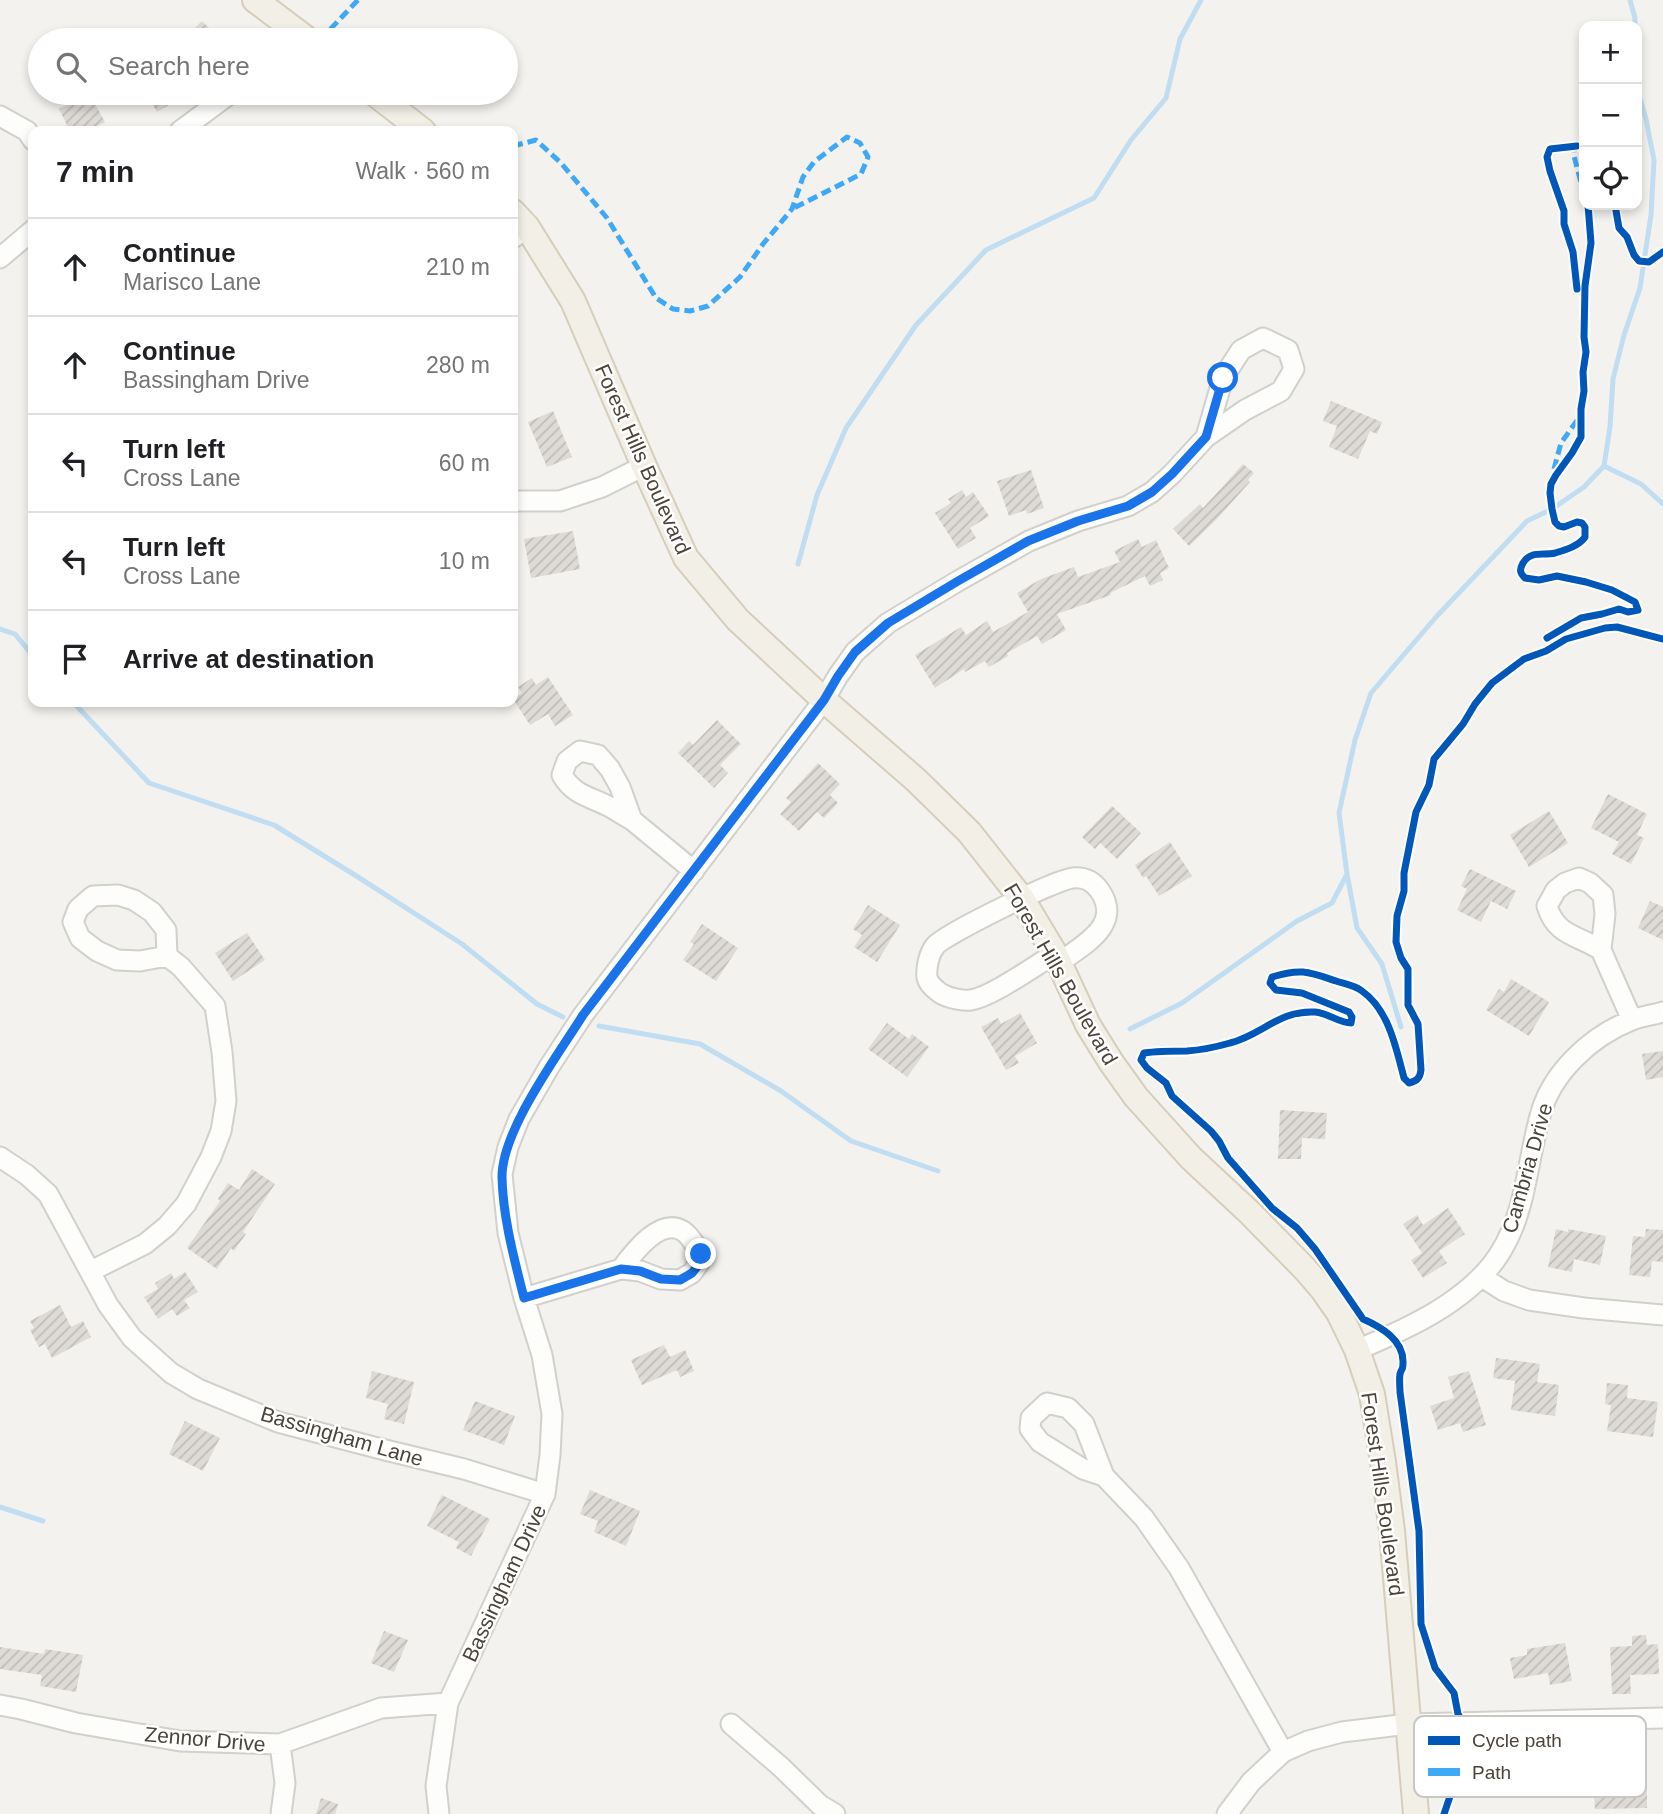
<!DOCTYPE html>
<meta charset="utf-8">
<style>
:root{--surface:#fff;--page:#f2f2f2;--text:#202124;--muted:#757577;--line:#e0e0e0}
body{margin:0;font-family:Helvetica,sans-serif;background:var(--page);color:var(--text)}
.controls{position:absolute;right:21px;top:21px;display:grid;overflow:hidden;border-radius:14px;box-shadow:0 4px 10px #0003}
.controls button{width:63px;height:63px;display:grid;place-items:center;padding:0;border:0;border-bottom:2px solid var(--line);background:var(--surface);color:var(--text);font:35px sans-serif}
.stop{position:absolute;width:21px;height:21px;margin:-16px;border:5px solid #1a73e8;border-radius:50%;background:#fff}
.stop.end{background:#1a73e8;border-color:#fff;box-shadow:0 2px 7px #0008}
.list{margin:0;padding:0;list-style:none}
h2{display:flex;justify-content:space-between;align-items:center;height:91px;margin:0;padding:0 28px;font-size:30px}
h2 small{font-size:23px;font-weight:400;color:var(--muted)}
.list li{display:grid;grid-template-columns:46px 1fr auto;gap:21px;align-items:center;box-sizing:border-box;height:98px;padding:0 28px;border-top:2px solid var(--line)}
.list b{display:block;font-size:26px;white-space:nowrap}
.list p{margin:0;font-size:23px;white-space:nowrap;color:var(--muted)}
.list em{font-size:23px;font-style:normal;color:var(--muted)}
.icon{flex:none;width:38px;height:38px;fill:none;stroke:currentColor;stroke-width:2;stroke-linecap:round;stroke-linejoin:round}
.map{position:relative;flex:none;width:1663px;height:1814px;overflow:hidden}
.search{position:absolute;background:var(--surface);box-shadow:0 4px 10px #0003;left:28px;top:28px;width:490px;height:77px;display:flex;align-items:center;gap:18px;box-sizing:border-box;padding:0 24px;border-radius:38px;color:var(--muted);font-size:26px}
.panel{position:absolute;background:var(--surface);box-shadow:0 4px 10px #0003;left:28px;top:126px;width:490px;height:581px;border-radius:14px}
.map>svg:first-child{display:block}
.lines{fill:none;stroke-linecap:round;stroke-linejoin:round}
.stream{stroke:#c0ddf1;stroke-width:5}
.building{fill:url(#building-hatch)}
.minor-casing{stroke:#d2d0cb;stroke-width:23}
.major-casing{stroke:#d6cebb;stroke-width:28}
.minor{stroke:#fdfdfc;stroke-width:19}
.major{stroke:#f2efe6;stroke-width:24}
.quiet{stroke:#3fa9f5;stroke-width:5;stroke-dasharray:10 5;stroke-linecap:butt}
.cycleway-casing{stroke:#fff;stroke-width:11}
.cycleway{stroke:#0057b8;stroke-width:7}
.route{stroke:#1a73e8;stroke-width:9}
.labels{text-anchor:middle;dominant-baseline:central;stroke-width:5;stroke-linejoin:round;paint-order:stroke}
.street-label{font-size:21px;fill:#4b4439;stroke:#fff}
.key{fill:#fff;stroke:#c9c7c4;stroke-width:2}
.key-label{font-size:19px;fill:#4b4439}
</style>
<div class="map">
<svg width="1663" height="1814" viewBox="0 0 1663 1814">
<defs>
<pattern id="building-hatch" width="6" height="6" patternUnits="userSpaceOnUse" patternTransform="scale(1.75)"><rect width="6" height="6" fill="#dedbd6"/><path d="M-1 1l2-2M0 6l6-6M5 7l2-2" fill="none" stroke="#c0bdb8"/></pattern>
</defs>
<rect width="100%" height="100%" fill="#f4f2ee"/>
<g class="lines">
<path class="stream" d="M1630,0L1635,18V26
M1604,466L1641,484L1663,504
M798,564L817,495L846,428L916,325L986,250L1094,198L1131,140L1166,98L1180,39L1201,0
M0,629L15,634L33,656
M73,702L149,783L274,825L358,877L462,944L537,1004L563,1017
M599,1026L700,1044L781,1091L851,1141L938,1171
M1401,1027L1382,964L1357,928L1347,874L1339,813L1355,740L1371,693L1436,617L1527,521L1552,509L1584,487L1604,466L1610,427L1613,379L1624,335L1640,288L1651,215L1654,160L1646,119L1637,88
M1130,1029L1182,1003L1297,921L1332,903L1346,876
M0,1507L43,1521"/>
</g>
<path class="building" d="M202,21L221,40H182Z
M89,93L105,122L88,131H70L59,109Z
M146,93H189L157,112Z
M1331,401L1382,422L1377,434L1370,431L1358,459L1329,447L1337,426L1323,421Z
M553,411L572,457L547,467L528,422Z
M1243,464L1254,473L1248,480L1250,482L1216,520L1189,546L1173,529L1200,504L1203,508Z
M1031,470L1044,508L1027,514L1026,510L1009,516L997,481Z
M962,490L966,497L973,492L989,516L970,528L976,538L958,549L935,513L951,503L948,499Z
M573,531L580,569L531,578L524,539Z
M1138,539L1142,547L1156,540L1169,568L1160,573L1163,580L1150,586L1145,576L1110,593L1111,595L1057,614L1066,630L1042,644L1037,636L1007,653L1008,656L989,667L985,661L965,672L964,669L935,688L915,655L961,627L966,635L987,621L993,632L1028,612L1017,593L1041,579L1074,567L1078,577L1120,562L1114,551Z
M548,677L573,715L555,726L548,714L530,725L513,699L522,693L518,687L532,678L536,685Z
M717,720L741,744L720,765L728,773L714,788L678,753L689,741L693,745Z
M818,763L840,784L830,795L838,803L824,818L817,812L799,831L780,814L791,802L786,798Z
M1608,794L1647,814L1637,835L1644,838L1631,864L1612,854L1619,842L1591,828Z
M1112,806L1141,833L1117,859L1100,843L1095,849L1082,837Z
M1549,811L1568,843L1529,867L1510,835Z
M1170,842L1192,876L1159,896L1146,876L1143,878L1135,865Z
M1470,869L1516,891L1507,909L1491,901L1481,922L1457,910L1467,889L1461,886Z
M1650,901L1663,907V940L1638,928Z
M868,905L900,925L877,962L854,947L862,935L853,929Z
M702,924L738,948L716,981L683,960L694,944L690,942Z
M247,933L265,960L233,981L215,953Z
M1511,979L1549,1002L1529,1036L1486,1010L1499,989L1504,992Z
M1020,1013L1037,1043L1015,1056L1019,1063L1006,1070L981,1027L998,1018L1001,1024Z
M887,1023L909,1039L912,1034L929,1047L907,1077L868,1049Z
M1663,1051V1077L1646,1080L1642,1054Z
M1280,1110L1327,1113L1325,1139L1302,1138L1301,1159H1278Z
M252,1169L275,1184L243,1232L246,1234L234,1251L231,1248L217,1269L187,1248L220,1201L218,1199L228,1183L239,1190Z
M1448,1208L1465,1234L1439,1251L1447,1263L1423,1278L1411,1260L1422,1253L1403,1224L1417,1215L1423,1225Z
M1556,1229L1568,1232V1229L1606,1236L1600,1265L1574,1259L1572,1272L1548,1267Z
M1646,1229L1663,1230V1262L1652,1261L1650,1277L1629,1275L1633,1236L1645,1237Z
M185,1272L198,1292L184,1300L190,1308L177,1316L172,1309L158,1319L144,1297L158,1289L155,1283L171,1273L174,1279Z
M60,1305L71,1327L83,1321L91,1337L52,1358L45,1344L39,1347L30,1330L34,1328L30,1321Z
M664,1345L670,1357L685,1350L694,1371L680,1377L677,1370L642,1385L631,1360Z
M1496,1358L1540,1364L1537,1382L1559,1385L1555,1416L1511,1410L1515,1381L1493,1378Z
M372,1371L414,1382L404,1424L384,1419L388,1404L366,1398Z
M1469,1371L1486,1425L1463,1432L1460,1423L1438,1430L1430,1406L1454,1398L1448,1377Z
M1607,1383L1628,1385L1627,1398L1658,1402L1653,1437L1607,1431L1611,1405L1605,1404Z
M475,1401L515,1416L504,1445L463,1430Z
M185,1421L220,1438L203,1471L169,1454Z
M590,1490L640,1511L626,1546L594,1532L598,1521L580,1514Z
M442,1495L490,1519L471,1556L456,1548L459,1542L427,1526Z
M384,1631L408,1640L394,1672L371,1663Z
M1646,1635L1647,1645L1658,1644L1659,1674L1630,1675L1631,1694H1612L1610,1647L1632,1646V1636Z
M1565,1643L1572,1681L1550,1685L1548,1673L1514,1679L1510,1658L1527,1655V1649Z
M0,1647L44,1654L45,1649L83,1655L76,1692L40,1686L42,1675L0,1669Z
M1571,1762H1615V1779L1647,1778V1808L1595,1809L1594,1793L1528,1796V1782L1519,1783L1518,1764Z
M321,1798L338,1804L335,1814H316Z"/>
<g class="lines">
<g class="minor-casing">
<path id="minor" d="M0,116L27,131L33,140
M180,131L231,93
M513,238L527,227
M0,258L33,230
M513,501H560L602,487L644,466
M632,820C624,816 616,810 608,806C588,796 574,795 562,775L567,761L580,751L598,755L610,769L620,787L632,820L694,871
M1601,950C1578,935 1556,936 1547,906L1556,890L1565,883L1579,878L1590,883L1603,895L1605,914L1601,950L1632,1020
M1055,954C1034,966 993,996 971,1000C962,1001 948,998 940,993C935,989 928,984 927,977C926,967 929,954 935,946C945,934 1057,879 1073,878C1085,877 1093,881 1100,891C1123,926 1082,945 1059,963
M0,1157L27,1175L48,1194L108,1305L132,1338L171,1373L198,1389L278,1422L385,1450L464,1469L545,1494
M91,1271L145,1244L167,1226L186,1204L211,1157L221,1131L226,1101L222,1052L215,1006L181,967L167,956L166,930L152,912L134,900L118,895L93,896L78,909L73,922L80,938L97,951L117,960L140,961L167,956
M1482,1277L1504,1291L1529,1300L1584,1308L1663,1315
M524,1298L621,1269L640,1271L661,1279L680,1280L692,1273L699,1263L701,1254C695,1246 691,1236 683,1231C660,1217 634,1252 621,1269
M1357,1350C1407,1329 1470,1301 1500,1253C1526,1212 1527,1163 1540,1116C1551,1073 1591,1036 1632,1020C1642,1016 1653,1015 1663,1012
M1104,1476L1083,1469L1040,1442L1030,1429L1031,1418L1047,1403L1068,1408L1084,1424L1104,1476L1144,1518L1179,1568L1283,1752
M0,1705L21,1709L76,1723L180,1741L280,1744L381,1708L448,1703
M731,1724L781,1767L820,1805L835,1814
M280,1744L285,1783L281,1814
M439,1814L436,1786L448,1703L545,1494L550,1455L552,1414L542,1355L524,1298L508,1233L502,1174L508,1147L519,1119L549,1067L583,1015L824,700L838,676L855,652L888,623L958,581L1029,541L1078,521L1128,506L1152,492L1172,474L1206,437L1245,410L1281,391L1294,369L1288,350L1263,338L1241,350L1223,378L1206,437
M1227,1814L1251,1782L1283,1752L1308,1741L1342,1732L1408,1724L1663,1718"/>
</g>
<g class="major-casing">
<path id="major" d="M255,0L308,40
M374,93L423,131
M513,212L527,227L573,301L644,466L686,558L738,620L824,700L916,780L969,832L1022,899L1055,954L1088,1025L1111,1062L1136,1097L1191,1158L1249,1212L1305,1269L1323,1290L1339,1313L1357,1350L1372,1394L1383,1462L1392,1531L1416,1814"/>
</g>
<use href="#minor" class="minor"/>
<use href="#major" class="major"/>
<path class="quiet" d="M320,40L358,0
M513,146L536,140L561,163L607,218L656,298L673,309L690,311L708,306L740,277L763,244L792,209L803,177L814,162L847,137L860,143L868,157L861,174L792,209
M1580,146H1577L1574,151V156L1584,194
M1554,469L1561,443L1578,419L1577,416"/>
<g class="cycleway-casing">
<path id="cycleway" d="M1577,146L1550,149L1547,157L1550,171L1564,211V224L1573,252L1577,289
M1615,205L1619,228L1627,237L1634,255L1639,261L1649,262L1663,252
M1547,638L1581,618L1602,614L1619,609L1628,612L1638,610L1635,602L1612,590L1586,582L1557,576L1539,580L1525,578C1520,573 1519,570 1523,563C1531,550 1543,556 1555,553C1565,550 1579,546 1585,537V527L1582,523L1577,522L1564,527L1559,526L1555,522L1552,509L1550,493L1551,484L1556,475L1572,453L1581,437V409L1584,391L1583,372L1586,352L1584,337L1585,286L1591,243L1588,205
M1444,1814L1466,1749L1469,1733L1458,1714L1454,1693L1435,1668L1421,1624L1419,1531L1400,1392C1400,1386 1399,1380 1400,1374C1402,1367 1403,1371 1403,1363C1404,1340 1381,1327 1363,1319L1315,1249L1297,1228L1272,1208L1228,1158L1219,1141L1211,1131L1172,1096L1166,1083L1147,1068L1141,1060L1144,1053C1158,1051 1173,1051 1187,1051C1202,1050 1216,1047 1230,1043C1262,1035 1279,1010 1315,1012C1328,1013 1339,1023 1351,1023L1352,1017L1349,1012L1302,993L1276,990L1270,983L1272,977C1301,968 1309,972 1336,981C1345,984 1354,985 1362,991C1389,1010 1396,1048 1404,1078L1409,1083C1417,1081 1420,1078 1421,1070L1418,1024L1408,1005V969L1401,958L1396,942L1397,916L1404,891V873L1416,812L1429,785L1434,759L1463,724L1475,704L1492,683L1524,659L1546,651L1566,639L1605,628L1617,627L1663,639"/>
</g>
<use href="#cycleway" class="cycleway"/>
</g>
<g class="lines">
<path class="route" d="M701,1254L699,1264L692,1273L680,1280L661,1279L640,1271L621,1269L524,1298C514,1258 503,1218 502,1177C502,1130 558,1055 583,1015L824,700L838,676L855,652L888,623L958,581L1028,541L1078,521L1128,506L1152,492L1172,474L1206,437L1223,378"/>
</g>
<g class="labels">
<g class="street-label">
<text transform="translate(643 459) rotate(66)">Forest Hills Boulevard</text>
<text transform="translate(1061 974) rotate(60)">Forest Hills Boulevard</text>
<text transform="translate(1527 1168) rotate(-74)">Cambria Drive</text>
<text transform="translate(342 1436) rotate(16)">Bassingham Lane</text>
<text transform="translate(1383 1494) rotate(82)">Forest Hills Boulevard</text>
<text transform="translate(504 1583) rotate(-65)">Bassingham Drive</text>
<text transform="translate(205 1739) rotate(5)">Zennor Drive</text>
</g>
</g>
<rect x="1414" y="1716" width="232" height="81" rx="10" class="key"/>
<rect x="1428" y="1736" width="32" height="9" fill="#0057b8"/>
<rect x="1428" y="1768" width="32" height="8" fill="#3fa9f5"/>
<g class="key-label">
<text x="1472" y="1747">Cycle path</text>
<text x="1472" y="1779">Path</text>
</g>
</svg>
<div class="controls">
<button>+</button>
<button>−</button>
<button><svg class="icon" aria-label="locate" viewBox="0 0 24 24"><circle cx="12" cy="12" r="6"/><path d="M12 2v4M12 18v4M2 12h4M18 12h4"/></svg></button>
</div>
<div class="stop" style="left:1223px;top:378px"></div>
<div class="stop end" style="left:701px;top:1254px"></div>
<div class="search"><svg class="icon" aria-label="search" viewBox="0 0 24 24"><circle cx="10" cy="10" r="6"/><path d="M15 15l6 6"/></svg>Search here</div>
<section class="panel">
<h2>7 min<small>Walk · 560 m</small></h2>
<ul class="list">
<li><svg class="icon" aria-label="ahead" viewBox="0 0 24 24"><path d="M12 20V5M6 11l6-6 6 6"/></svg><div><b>Continue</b><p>Marisco Lane</p></div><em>210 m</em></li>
<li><svg class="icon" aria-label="ahead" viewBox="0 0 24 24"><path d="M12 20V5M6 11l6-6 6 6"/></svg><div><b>Continue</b><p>Bassingham Drive</p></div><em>280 m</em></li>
<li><svg class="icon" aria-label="left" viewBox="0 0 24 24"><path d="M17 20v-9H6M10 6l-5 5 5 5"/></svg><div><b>Turn left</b><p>Cross Lane</p></div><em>60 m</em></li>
<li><svg class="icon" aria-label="left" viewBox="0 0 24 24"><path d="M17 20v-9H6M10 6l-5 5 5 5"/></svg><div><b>Turn left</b><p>Cross Lane</p></div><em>10 m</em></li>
<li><svg class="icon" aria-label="arrive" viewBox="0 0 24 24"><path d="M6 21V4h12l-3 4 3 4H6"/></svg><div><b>Arrive at destination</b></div></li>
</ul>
</section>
</div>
